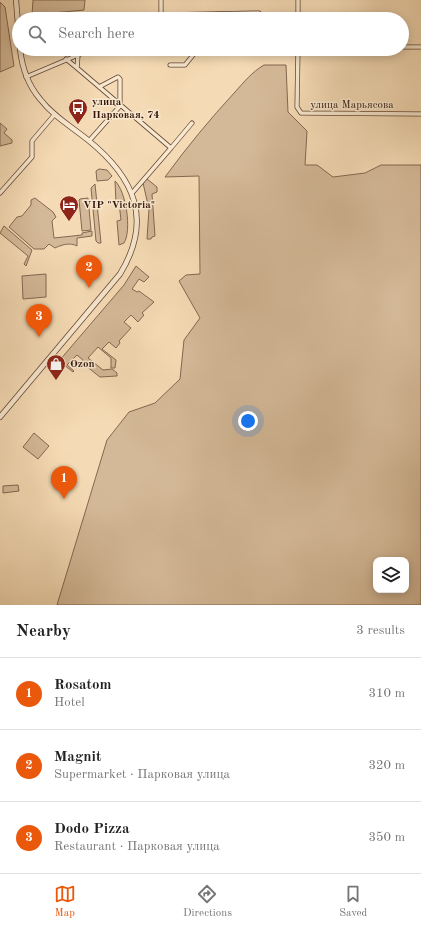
<!DOCTYPE html>
<meta charset="utf-8">
<style>
:root{--surface:#fff;--page:#f2f2f2;--text:#222;--muted:#767676;--line:#e0e0e0;--accent:#ea580c}
body{margin:0;font-family:"Old Standard TT",serif;background:var(--page);color:var(--text)}
.controls{position:absolute;right:12px;bottom:12px;display:grid;overflow:hidden;border-radius:8px;box-shadow:0 2px 10px #0003}
.controls button{width:36px;height:36px;display:grid;place-items:center;padding:0;border:0;border-bottom:1px solid var(--line);background:var(--surface);color:var(--text);font:20px sans-serif}
.you{position:absolute;left:248px;top:421px;width:14px;height:14px;margin:-10px;border:3px solid #fff;border-radius:50%;background:#1a73e8;box-shadow:0 0 0 6px #1a73e833}
.badge{display:grid;place-items:center;width:26px;height:26px;border-radius:50%;background:var(--accent);color:#fff;font-size:13px;font-weight:700}
.pin{position:absolute;translate:-50% -33px;filter:drop-shadow(0 1px 2px #0008)}
.pin::after{content:'';position:absolute;top:21px;width:14px;height:12px;background:inherit;clip-path:polygon(0 0,100% 0,50% 100%)}
.list{margin:0;padding:0;list-style:none}
h2{display:flex;justify-content:space-between;align-items:center;height:52px;margin:0;padding:0 16px;font-size:17px}
h2 small{font-size:13px;font-weight:400;color:var(--muted)}
.list li{display:grid;grid-template-columns:26px 1fr auto;gap:12px;align-items:center;box-sizing:border-box;height:72px;padding:0 16px;border-top:1px solid var(--line)}
.list b{display:block;font-size:15px;white-space:nowrap}
.list p{margin:0;font-size:13px;white-space:nowrap;color:var(--muted)}
.list em{font-size:13px;font-style:normal;color:var(--muted)}
.icon{flex:none;width:22px;height:22px;fill:none;stroke:currentColor;stroke-width:2;stroke-linecap:round;stroke-linejoin:round}
.map{position:relative;flex:none;width:421px;height:605px;overflow:hidden}
.search{position:absolute;background:var(--surface);box-shadow:0 2px 10px #0003;left:12px;right:12px;top:12px;height:44px;display:flex;align-items:center;gap:10px;box-sizing:border-box;padding:0 14px;border-radius:22px;color:var(--muted);font-size:15px}
.sheet{height:268px;background:var(--surface)}
nav{display:flex;justify-content:space-around;align-items:center;box-sizing:border-box;height:56px;border-top:1px solid var(--line);background:var(--surface);font-size:11px;color:var(--muted)}
nav a{display:grid;justify-items:center;gap:2px}
nav .on{color:var(--accent)}
.map>svg:first-child{display:block}
.green{fill:#d4b998;stroke:#846751;fill-rule:evenodd}
.lines{fill:none;stroke-linecap:round;stroke-linejoin:round}
.minor-casing{stroke:#644635;stroke-width:5}
.tertiary-casing{stroke:#644635;stroke-width:6}
.minor{stroke:#f8e8cf;stroke-width:3.5}
.tertiary{stroke:#f8e8cf;stroke-width:4.5}
.labels{text-anchor:middle;dominant-baseline:central;stroke-width:3;stroke-linejoin:round;paint-order:stroke}
.poi-label{font-size:11px;font-weight:bold;fill:#34150a;stroke:#f8e8cf;text-anchor:start}
.street-label{font-size:11px;fill:#34150a;stroke:#f8e8cf}
</style>
<div class="map">
<svg width="421" height="605" viewBox="0 0 421 605">
<rect width="100%" height="100%" fill="#f5dbb5"/>
<filter id="stains"><feTurbulence type="fractalNoise" baseFrequency=".005" numOctaves="4"/><feColorMatrix values="0 0 0 0 .2 0 0 0 0 .09 0 0 0 0 .02 0 0 0 .5 -.17"/></filter>
<radialGradient id="worn" r=".72"><stop offset=".6" stop-color="#630" stop-opacity="0"/><stop offset="1" stop-color="#630" stop-opacity=".3"/></radialGradient>
<path class="green" d="M33,0H85L84,10L32,15Z
M0,2L5,7L14,66L0,72Z
M264,65H286L288,112L307,131L305,165H317L333,177L365,173L381,165H421V605H57L107,440L129,412L155,403L180,379L184,340L200,318L179,281L186,275L200,274L199,176L165,177C187,147 210,119 235,92C244,82 252,72 264,65ZM376,560H406V590H376Z
M0,123L7,129L4,133L12,140V143L0,146Z
M99,169L107,170L112,176L108,180L97,181L96,171Z
M147,179L157,187V192L152,194L155,236L152,237L151,239H147L149,209L143,183Z
M115,181C126,191 132,230 124,243L119,245L117,221L121,220L119,203H116Z
M95,184L101,243H98L96,241L91,188Z
M35,198L53,212L56,217L52,221L54,238L82,235V233L92,231V236L77,238V246C70,242 61,245 55,248L49,244L44,249H34L9,227L17,217L22,216L31,205V200Z
M88,198L91,230L82,231L79,200L80,199Z
M4,226L32,250L26,266L24,264L28,256L0,233Z
M136,266L149,277L144,282L139,279L132,289L137,292L139,291L154,302L142,313L144,315L138,322L131,315L124,322L131,328L119,341L120,343L116,348L109,342L102,349L116,360L115,368H111V358L98,347L88,358L103,370L112,369L117,373V376L100,377L81,362L83,360L77,355L67,365L74,371L73,372L59,361L124,285Z
M46,274V297L23,299L22,276Z
M34,433L49,446L38,459L23,447Z
M18,485L19,491L3,493V486Z"/>
<g class="lines">
<g class="minor-casing">
<path id="minor" d="M161,0V15L259,13
M298,0V19
M402,47H421
M91,49L78,55L77,68L171,148L192,123
M298,49L297,107L301,113L421,114
M66,59L77,68
M170,65H185L198,49
M26,77L78,55
M89,141L120,106V79L118,77L99,87
M133,192L171,148
M0,193L32,157V141L55,114"/>
</g>
<g class="tertiary-casing">
<path id="tertiary" d="M16,0L19,37
M0,417L120,274C153,220 135,178 88,140C72,127 53,116 40,99C28,85 22,67 20,49"/>
</g>
<use href="#minor" class="minor"/>
<use href="#tertiary" class="tertiary"/>
</g>
<defs>
<g id="bus-pin" transform="scale(1)"><path d="M0 17L-7.5 6A9.5 9.5 0 1 1 7.5 6Z" fill="#8f2418" stroke="#f8e8cf"/><path d="M-5-6H5V4H4V6H2V4H-2V6H-4V4H-5ZM-3.5-4V0h7V-4ZM-3.5 1.2v1.5H-2V1.2ZM2 1.2v1.5H3.5V1.2Z" fill="#fff"/></g>
<g id="hotel-pin" transform="scale(1)"><path d="M0 17L-7.5 6A9.5 9.5 0 1 1 7.5 6Z" fill="#8f2418" stroke="#f8e8cf"/><path d="M-6-4.5h1.5V1H6V5H4.5V3h-9V5H-6ZM-4 0a1.8 1.8 0 1 1 3.6 0ZM.5 0V-2.5h3Q6-2.5 6 0Z" fill="#fff"/></g>
<g id="shop-pin" transform="scale(1)"><path d="M0 17L-7.5 6A9.5 9.5 0 1 1 7.5 6Z" fill="#8f2418" stroke="#f8e8cf"/><path d="M-5-2.5h2.3a2.7 3.5 0 0 1 5.4 0H5L5.5 6h-11ZM-1.5-2.5h3a1.5 2.3 0 0 0-3 0Z" fill="#fff"/></g>
</defs>
<g fill-rule="evenodd">
<use href="#bus-pin" x="78" y="108"/>
<use href="#hotel-pin" x="69" y="205"/>
<use href="#shop-pin" x="56" y="364"/>
</g>
<g class="labels">
<g class="poi-label">
<text x="92" y="102">улица<tspan x="92" dy="13">Парковая, 74</tspan></text>
<text x="83" y="205">VIP "Victoria"</text>
<text x="70" y="364">Ozon</text>
</g>
<g class="street-label">
<text x="352" y="105">улица Марьясова</text>
</g>
</g>
<rect width="100%" height="100%" filter="url(#stains)"/>
<rect width="100%" height="100%" fill="url(#worn)"/>
</svg>
<div class="controls">
<button><svg class="icon" aria-label="layers" viewBox="0 0 24 24"><path d="M12 4l9 5-9 5-9-5zM3 14l9 5 9-5"/></svg></button>
</div>
<div class="you"></div>
<div class="pin badge" style="left:64px;top:499px">1</div>
<div class="pin badge" style="left:89px;top:288px">2</div>
<div class="pin badge" style="left:39px;top:337px">3</div>
<div class="search"><svg class="icon" aria-label="search" viewBox="0 0 24 24"><circle cx="10" cy="10" r="6"/><path d="M15 15l6 6"/></svg>Search here</div>
</div>
<section class="sheet">
<h2>Nearby<small>3 results</small></h2>
<ul class="list">
<li><span class="badge">1</span><div><b>Rosatom</b><p>Hotel</p></div><em>310 m</em></li>
<li><span class="badge">2</span><div><b>Magnit</b><p>Supermarket · Парковая улица</p></div><em>320 m</em></li>
<li><span class="badge">3</span><div><b>Dodo Pizza</b><p>Restaurant · Парковая улица</p></div><em>350 m</em></li>
</ul>
</section>
<nav>
<a class="on"><svg class="icon" aria-label="map" viewBox="0 0 24 24"><path d="M3 6l6-2 6 2 6-2v14l-6 2-6-2-6 2zM9 4v14M15 6v14"/></svg>Map</a>
<a><svg class="icon" aria-label="directions" viewBox="0 0 24 24"><path d="M12 3l9 9-9 9-9-9zM9 14v-3h6M13 9l2 2-2 2"/></svg>Directions</a>
<a><svg class="icon" aria-label="saved" viewBox="0 0 24 24"><path d="M7 4h10v16l-5-4-5 4z"/></svg>Saved</a>
</nav>
